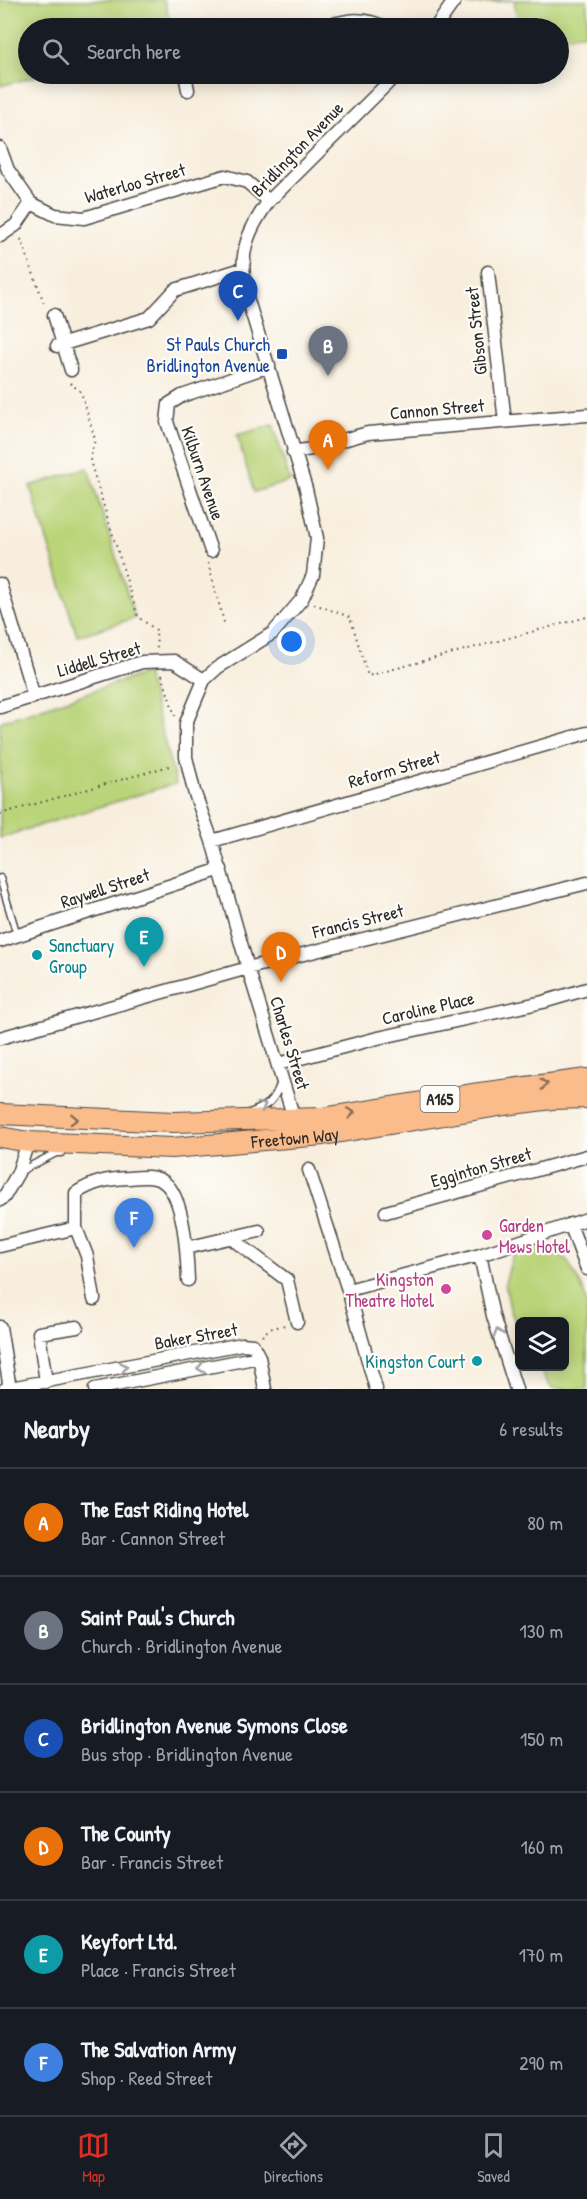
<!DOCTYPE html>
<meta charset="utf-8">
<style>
:root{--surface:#171b24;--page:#20242c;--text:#f1f3f6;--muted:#9ea1a6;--line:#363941;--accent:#d93025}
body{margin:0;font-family:"Patrick Hand",sans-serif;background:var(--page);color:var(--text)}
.controls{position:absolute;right:18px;bottom:18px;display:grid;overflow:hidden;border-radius:9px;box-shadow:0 3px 15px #0003}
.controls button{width:54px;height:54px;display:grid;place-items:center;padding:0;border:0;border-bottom:2px solid var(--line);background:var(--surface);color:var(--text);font:30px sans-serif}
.you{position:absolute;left:292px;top:642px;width:21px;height:21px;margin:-15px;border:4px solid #fff;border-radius:50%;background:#1a73e8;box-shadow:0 0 0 9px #1a73e833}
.badge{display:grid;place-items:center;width:39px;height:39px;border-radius:50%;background:var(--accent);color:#fff;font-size:20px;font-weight:700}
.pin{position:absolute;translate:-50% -50px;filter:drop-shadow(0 2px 3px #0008)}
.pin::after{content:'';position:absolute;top:32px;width:21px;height:18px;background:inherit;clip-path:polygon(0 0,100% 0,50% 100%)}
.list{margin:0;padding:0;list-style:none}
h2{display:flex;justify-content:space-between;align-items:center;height:78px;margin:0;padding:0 24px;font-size:26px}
h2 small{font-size:20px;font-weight:400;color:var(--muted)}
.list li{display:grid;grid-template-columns:39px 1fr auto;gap:18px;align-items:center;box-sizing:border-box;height:108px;padding:0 24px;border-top:2px solid var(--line)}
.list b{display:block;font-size:22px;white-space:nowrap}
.list p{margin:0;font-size:20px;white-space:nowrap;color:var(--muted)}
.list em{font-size:20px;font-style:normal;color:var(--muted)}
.icon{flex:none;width:33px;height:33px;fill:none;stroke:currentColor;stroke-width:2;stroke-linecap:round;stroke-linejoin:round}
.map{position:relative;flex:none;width:587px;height:1389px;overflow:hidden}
.search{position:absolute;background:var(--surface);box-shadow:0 3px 15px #0003;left:18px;right:18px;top:18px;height:66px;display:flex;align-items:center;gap:15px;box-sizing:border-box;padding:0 21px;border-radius:33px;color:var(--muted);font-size:22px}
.sheet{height:726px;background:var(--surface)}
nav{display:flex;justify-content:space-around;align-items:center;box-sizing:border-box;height:84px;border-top:2px solid var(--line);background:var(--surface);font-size:16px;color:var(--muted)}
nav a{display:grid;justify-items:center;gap:3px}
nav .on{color:var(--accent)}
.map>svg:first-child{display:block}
.green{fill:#bad479;stroke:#728052;stroke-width:1.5}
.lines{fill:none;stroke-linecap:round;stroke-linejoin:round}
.service-casing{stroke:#4a4846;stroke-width:9}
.minor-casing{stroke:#4a4846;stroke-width:15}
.trunk-casing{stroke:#4a4846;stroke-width:22}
.path{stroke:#4a4846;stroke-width:2;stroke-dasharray:1.5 4.5;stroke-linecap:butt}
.service{stroke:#fff;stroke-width:6}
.minor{stroke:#fff;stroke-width:12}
.trunk{stroke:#fabc8b;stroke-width:20}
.oneway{stroke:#886c56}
.oneway2{stroke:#a0a0a0}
.transit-dot{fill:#1a4fb4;stroke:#fdfcf7;stroke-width:2}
.culture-dot{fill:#0f9aa8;stroke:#fdfcf7;stroke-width:2}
.hotel-dot{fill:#d1479c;stroke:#fdfcf7;stroke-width:2}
.labels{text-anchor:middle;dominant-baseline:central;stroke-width:4.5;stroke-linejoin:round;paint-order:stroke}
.shield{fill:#fdfcf7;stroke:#6a6a68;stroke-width:1.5}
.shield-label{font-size:16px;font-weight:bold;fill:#2b2b2b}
.street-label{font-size:18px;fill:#2b2b2b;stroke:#fdfcf7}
.transit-label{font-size:18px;fill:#164399;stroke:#fdfcf7;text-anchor:end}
.culture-label{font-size:18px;fill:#0d838f;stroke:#fdfcf7;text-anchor:start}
.hotel-label{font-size:18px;fill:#b23c85;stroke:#fdfcf7;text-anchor:start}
</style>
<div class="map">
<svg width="587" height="1389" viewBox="0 0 587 1389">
<rect width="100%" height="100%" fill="#fdfcf7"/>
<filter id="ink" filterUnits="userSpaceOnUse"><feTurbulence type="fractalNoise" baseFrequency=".0167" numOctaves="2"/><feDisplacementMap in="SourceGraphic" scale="12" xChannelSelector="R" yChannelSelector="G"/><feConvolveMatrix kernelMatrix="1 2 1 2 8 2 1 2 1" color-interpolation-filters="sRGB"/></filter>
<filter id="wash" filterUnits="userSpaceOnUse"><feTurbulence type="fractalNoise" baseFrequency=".008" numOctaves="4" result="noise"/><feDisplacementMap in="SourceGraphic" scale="24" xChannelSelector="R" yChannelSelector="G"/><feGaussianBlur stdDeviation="1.35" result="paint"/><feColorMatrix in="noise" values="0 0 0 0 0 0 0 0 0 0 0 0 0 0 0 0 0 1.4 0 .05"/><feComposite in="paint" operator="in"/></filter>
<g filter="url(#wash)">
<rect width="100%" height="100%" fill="#f8eedd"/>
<path class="green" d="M0,0H164L172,28H28V74H45L0,86Z
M473,0H587V33L559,37L558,28H519L514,0L469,5Z
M273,425L290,481L254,492L237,435Z
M88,468L135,618L77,636L30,486Z
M146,673L176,784L163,787L0,838V722Z
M551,1249L567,1260L582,1287L587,1305V1389H552L538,1367L564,1366V1322H520L519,1332L510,1309L505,1283L513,1254L527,1250Z"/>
</g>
<g filter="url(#ink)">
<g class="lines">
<g class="service-casing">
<path id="service" d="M0,878L17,935
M249,1113C268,1106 274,1102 281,1082
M19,1172L56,1153H61"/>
</g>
<g class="minor-casing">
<path id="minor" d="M318,28C345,21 360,15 386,28
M435,28L455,0
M185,74L188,90
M0,148L8,170L31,203L55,215L84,218L225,176L247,182L269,201
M0,236L16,225L31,203
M488,272L505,422
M54,315L71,370
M57,346L149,318L175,290L242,269
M293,452L311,449L368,433L587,415
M211,551L167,422L169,404L182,396L269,366
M0,584L34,697
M0,707L142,662L174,661L204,680
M212,841L587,733
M0,941L221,869
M0,1038L248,968L587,883
M278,1064L378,1038L543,1002L587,989
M296,1125L248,968L212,841L194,791L186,757V723L204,680L217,668L273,633L302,599L313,575L317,538L306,489L246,294C239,255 245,234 269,201L397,74
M309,1170L348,1290L376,1389
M0,1200L4,1197L18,1173L28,1142
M386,1212L587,1156
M570,1224L587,1269
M76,1228L87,1256L94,1299
M231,1238L287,1280L297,1322
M0,1246L76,1228V1193C93,1182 107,1179 128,1178C140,1177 154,1175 164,1182C185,1198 187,1256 188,1280
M186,1248L259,1231
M480,1255L493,1316L516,1389
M348,1290L480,1255L587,1219
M0,1327L10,1389
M46,1382L39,1333L77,1327
M5,1389L242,1344L253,1345L259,1357L265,1389
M95,1389L259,1357"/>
</g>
<g class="trunk-casing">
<g id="trunk">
<path d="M0,1114L173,1122L322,1118L472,1094L587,1079"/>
<path id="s1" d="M0,1137L28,1142L172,1148L323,1135L505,1105L552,1099L587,1098"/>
</g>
</g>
<path class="path" d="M21,239L45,306
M70,383L81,392L95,439L90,461L138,617L156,630L157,649
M208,563L225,626
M314,604L350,617L368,676L587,617
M162,675L175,716
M0,814L173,765
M262,1336L269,1329L285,1325"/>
<use href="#service" class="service"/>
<use href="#minor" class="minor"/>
<use href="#trunk" class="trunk"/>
</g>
<defs><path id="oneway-chevron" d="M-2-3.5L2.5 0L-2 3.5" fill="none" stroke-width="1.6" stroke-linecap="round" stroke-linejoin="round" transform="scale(1.5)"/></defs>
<g class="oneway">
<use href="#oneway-chevron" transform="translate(544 1084) rotate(-8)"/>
<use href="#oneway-chevron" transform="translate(351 1113) rotate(-9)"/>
<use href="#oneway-chevron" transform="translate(74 1119) rotate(2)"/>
</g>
<g class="oneway2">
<use href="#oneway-chevron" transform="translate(262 1106) rotate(-29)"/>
<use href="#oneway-chevron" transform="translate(498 1333) rotate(-108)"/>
<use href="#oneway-chevron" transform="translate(124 1367) rotate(-11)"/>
<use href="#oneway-chevron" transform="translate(201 1368) rotate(169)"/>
</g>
</g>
<rect class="transit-dot" x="276" y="348" width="12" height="12" rx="3"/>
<g class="culture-dot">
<circle cx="37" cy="955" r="6"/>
<circle cx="477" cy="1361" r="6"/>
</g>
<g class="hotel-dot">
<circle cx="487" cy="1235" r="6"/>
<circle cx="446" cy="1289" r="6"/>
</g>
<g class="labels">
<rect class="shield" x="420.5" y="1086" width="39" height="26" rx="4.5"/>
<g class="shield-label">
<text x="440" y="1099">A165</text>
</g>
<g class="street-label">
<text transform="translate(297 149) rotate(-46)">Bridlington Avenue</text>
<text transform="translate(135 183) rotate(-16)">Waterloo Street</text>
<text transform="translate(476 331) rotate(-96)">Gibson Street</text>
<text transform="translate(437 409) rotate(-5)">Cannon Street</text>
<text transform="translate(203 473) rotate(71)">Kilburn Avenue</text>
<text transform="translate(99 659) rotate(-16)">Liddell Street</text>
<text transform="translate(394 769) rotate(-16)">Reform Street</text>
<text transform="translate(105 888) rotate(-18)">Raywell Street</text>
<text transform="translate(358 921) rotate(-14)">Francis Street</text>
<text transform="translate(428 1008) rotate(-13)">Caroline Place</text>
<text transform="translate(290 1043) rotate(73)">Charles Street</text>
<text stroke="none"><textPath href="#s1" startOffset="296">Freetown Way</textPath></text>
<text transform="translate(481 1167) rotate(-16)">Egginton Street</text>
<text transform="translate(196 1336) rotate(-10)">Baker Street</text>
</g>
<g class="transit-label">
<text x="270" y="344">St Pauls Church<tspan x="270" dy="21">Bridlington Avenue</tspan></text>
</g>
<g class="culture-label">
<text x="49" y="945">Sanctuary<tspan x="49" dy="21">Group</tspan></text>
<text x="465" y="1361" text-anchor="end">Kingston Court</text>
</g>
<g class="hotel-label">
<text x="499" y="1225">Garden<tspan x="499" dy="21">Mews Hotel</tspan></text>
<text x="434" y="1279" text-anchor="end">Kingston<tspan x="434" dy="21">Theatre Hotel</tspan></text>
</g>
</g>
</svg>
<div class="controls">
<button><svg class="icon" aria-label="layers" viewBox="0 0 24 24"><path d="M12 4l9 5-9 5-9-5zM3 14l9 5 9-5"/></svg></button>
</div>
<div class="you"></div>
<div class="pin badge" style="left:328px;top:470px;background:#e8710a">A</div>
<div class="pin badge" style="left:328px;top:376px;background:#6b7280">B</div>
<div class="pin badge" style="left:238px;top:321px;background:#1a4fb4">C</div>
<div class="pin badge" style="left:281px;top:982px;background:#e8710a">D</div>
<div class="pin badge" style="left:144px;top:967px;background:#0f9aa8">E</div>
<div class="pin badge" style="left:134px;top:1248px;background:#3f7fe0">F</div>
<div class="search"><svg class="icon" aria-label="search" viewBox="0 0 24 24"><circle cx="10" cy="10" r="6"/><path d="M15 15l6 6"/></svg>Search here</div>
</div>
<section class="sheet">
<h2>Nearby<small>6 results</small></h2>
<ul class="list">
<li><span class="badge" style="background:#e8710a">A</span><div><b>The East Riding Hotel</b><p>Bar · Cannon Street</p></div><em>80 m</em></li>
<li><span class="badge" style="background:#6b7280">B</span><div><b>Saint Paul's Church</b><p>Church · Bridlington Avenue</p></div><em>130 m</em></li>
<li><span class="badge" style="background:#1a4fb4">C</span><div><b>Bridlington Avenue Symons Close</b><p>Bus stop · Bridlington Avenue</p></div><em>150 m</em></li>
<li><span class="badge" style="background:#e8710a">D</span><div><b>The County</b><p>Bar · Francis Street</p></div><em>160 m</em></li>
<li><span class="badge" style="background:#0f9aa8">E</span><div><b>Keyfort Ltd.</b><p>Place · Francis Street</p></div><em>170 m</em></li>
<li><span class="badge" style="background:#3f7fe0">F</span><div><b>The Salvation Army</b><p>Shop · Reed Street</p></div><em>290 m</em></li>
</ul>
</section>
<nav>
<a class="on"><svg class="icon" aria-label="map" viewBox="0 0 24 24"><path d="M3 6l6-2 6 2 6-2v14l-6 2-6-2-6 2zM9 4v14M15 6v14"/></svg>Map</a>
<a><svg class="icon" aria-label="directions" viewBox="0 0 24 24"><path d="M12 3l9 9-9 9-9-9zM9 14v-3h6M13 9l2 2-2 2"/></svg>Directions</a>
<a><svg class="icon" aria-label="saved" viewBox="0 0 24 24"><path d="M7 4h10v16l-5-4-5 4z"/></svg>Saved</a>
</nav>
